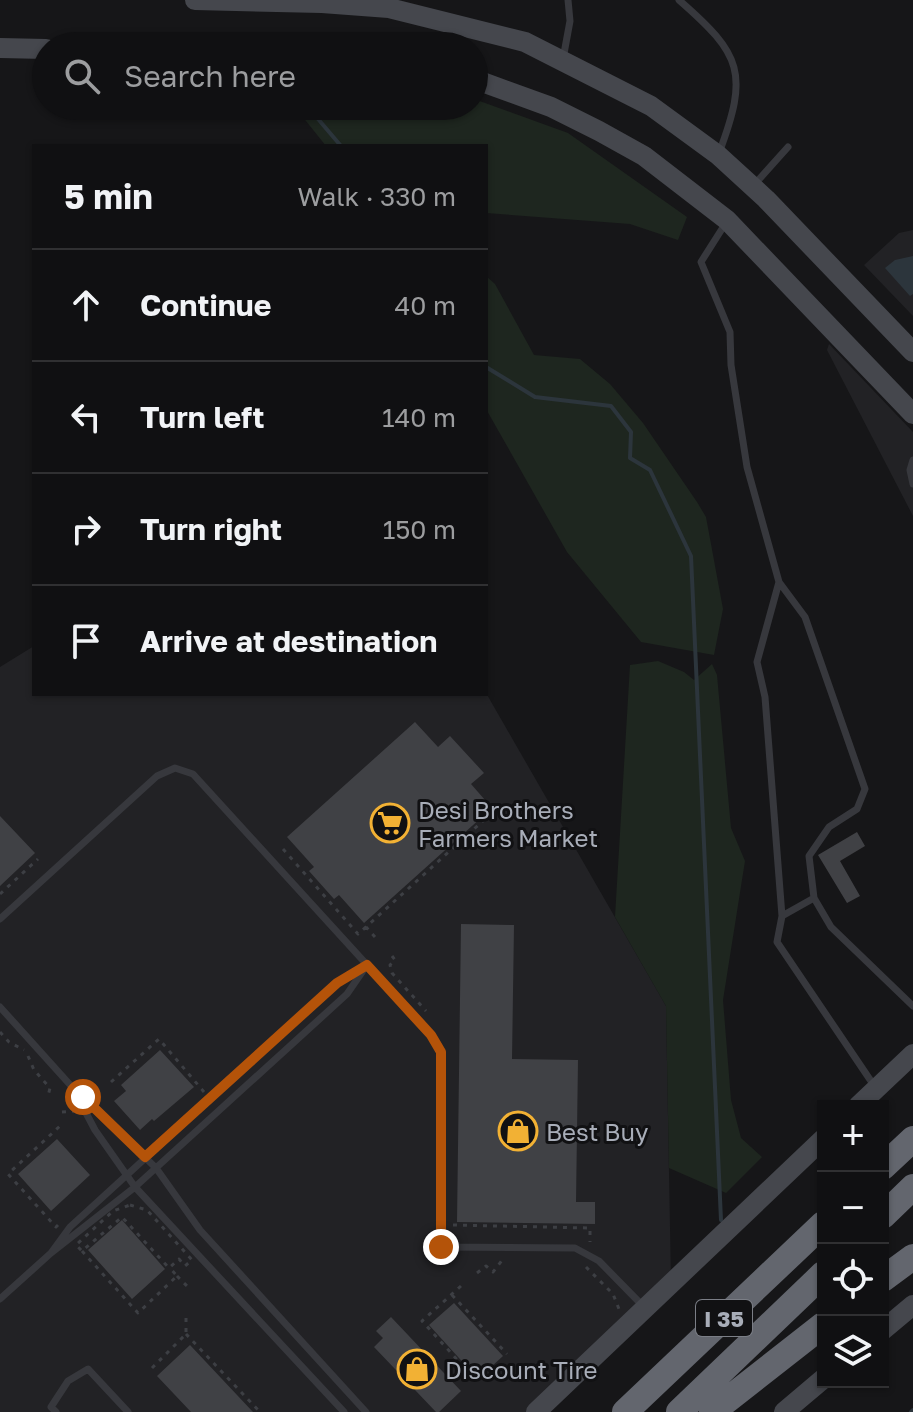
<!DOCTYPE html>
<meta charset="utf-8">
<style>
:root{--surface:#101012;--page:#1e1e20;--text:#f1f3f6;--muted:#9c9d9f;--line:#303032}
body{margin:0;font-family:"Golos Text",sans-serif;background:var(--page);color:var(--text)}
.controls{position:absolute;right:24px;bottom:24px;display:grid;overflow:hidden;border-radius:0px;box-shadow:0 2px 6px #0004}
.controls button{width:72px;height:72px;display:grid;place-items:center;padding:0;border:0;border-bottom:2px solid var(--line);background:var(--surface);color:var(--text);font:40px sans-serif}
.stop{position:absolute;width:24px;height:24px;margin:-18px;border:6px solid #b45309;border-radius:50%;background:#fff}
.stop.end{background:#b45309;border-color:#fff;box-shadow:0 2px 8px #0008}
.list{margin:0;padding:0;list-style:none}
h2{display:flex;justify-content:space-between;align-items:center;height:104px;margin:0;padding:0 32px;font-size:34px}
h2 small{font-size:26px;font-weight:400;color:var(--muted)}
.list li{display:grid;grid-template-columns:52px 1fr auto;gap:24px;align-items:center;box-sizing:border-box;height:112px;padding:0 32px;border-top:2px solid var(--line)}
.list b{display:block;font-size:30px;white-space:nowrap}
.list em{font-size:26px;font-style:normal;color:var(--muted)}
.icon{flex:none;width:44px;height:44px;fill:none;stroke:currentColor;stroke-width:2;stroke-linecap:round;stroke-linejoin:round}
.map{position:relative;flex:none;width:913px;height:1412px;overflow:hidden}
.search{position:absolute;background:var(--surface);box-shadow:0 2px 6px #0004;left:32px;top:32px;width:456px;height:88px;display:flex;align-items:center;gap:20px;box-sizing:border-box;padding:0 28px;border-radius:44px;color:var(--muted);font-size:30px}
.panel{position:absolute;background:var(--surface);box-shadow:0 2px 6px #0004;left:32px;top:144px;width:456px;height:552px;border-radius:0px}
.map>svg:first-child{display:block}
.built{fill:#222225}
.green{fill:#1e261f}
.water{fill:#2c353c}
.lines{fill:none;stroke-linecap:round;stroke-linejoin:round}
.stream{stroke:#2c353c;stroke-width:4}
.building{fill:#404145}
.path{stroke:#3d3f44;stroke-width:3;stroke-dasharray:4 6;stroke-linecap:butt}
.lane{stroke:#37383d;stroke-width:7}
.secondary{stroke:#45474d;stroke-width:20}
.highway{stroke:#63666e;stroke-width:26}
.route{stroke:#b45309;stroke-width:10}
.labels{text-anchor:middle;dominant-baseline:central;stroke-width:6;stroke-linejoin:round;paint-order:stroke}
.shield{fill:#111113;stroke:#7b7e86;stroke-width:2}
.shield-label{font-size:22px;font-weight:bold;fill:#a8adb8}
.poi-label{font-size:24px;fill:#a8adb8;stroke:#111113;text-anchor:start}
</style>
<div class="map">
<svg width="913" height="1412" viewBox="0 0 913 1412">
<rect width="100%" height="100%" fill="#161618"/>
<path class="built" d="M913,230V316L864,265L899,233Z
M829,344L913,432V516L827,350Z
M34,646V694L486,693L666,1006L671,1282L536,1412H0V667Z"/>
<path class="green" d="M474,99L568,133L687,217L678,240L630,224L486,213V146H326L294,106H474Z
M486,276L495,284L534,355L580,359L610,384L643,423L697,502L706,517L723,609L714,655L641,642L567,552L486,409Z
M658,661L684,672L694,680L712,664L717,675L731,828L745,861L723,1000L731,1100L741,1138L762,1157L726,1193L669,1168L666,1006L615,917L630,665Z"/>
<path class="water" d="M913,256V294L910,296L885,268L895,260Z"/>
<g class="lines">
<path class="stream" d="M307,106L341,146
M486,367L535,397L611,406L631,432L630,458L650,470L691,556L721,1220
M911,1412L913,1410"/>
</g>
<path class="building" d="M415,722L438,747L450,736L484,773L471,784L492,808L364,923L339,895L334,899L309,871L314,867L287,837Z
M0,816L35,853L0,886Z
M857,832L865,846L840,861L860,896L847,903L818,855Z
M461,924L514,925L512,1059L578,1060L576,1202H595V1224L457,1222Z
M160,1050L194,1087L154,1121L152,1119L140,1130L114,1101L126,1091L121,1085Z
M57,1139L90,1175L51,1211L18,1174Z
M122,1220L165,1269L132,1299L88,1250Z
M454,1303L503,1356L478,1379L429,1325Z
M391,1317L461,1391L439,1412H436L374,1347L383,1338L376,1331Z
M190,1345L253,1412H191L157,1376Z"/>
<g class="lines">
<path class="path" d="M283,849L358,934L366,927
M0,894L38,859
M375,937L366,927L496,809
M392,956L395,960L390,965L392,973L426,1011
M0,1032L9,1042L24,1050
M28,1056L34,1070L50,1088L48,1096
M111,1082L159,1039L204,1092
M62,1112L74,1111
M130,1205L147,1210L192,1260L185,1266L179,1259L169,1268L122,1217L82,1251L76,1245L113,1211Z
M58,1225L56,1227L8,1174L60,1126
M453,1225L590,1228V1242
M82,1251L138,1313L177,1276L170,1268
M586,1267L613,1294L619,1309
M477,1273L486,1266L493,1272L503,1259
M177,1276L187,1286
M461,1286L422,1321L472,1376
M452,1295L507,1354
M186,1334L260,1412
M152,1368L186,1334V1317"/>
<path class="lane" d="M679,0C742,55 749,73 719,153
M563,59L570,21L568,0
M754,185L788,147
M727,221L701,262L730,332L731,365L747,467L779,582L805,617L865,789L857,809L829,827L809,856L814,898L831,927L913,1006
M913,460L910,470L913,484
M779,582L757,662L765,697L782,916
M814,898L782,916L777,942L875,1087
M0,919L157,776L175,768L193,774L431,1035L441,1052V1247L575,1248L599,1261L642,1305
M367,965L347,994L135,1187L51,1253L70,1227L337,983Z
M0,1007L73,1088L156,1168L200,1230L366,1412
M76,1094L95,1130L135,1187L344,1412
M0,1299L51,1253
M56,1412L51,1407L68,1381L88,1369L128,1412"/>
<path class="secondary" d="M195,0L322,3L389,8L525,42L651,106L718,155L766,199L913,352
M0,48L46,49
M474,79L551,107L599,131L644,156L727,220L913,414
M858,1106L913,1054
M883,1330L913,1305
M536,1412L823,1139
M784,1412L823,1379"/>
<path class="highway" d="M883,1167L913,1139
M883,1216L913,1187
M883,1279L913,1257
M625,1412L823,1224
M679,1412L823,1274
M712,1412L823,1325"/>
</g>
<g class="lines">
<path class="route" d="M83,1097L145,1157L337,983L367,965L431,1035L441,1052V1247"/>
</g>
<defs>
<g id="supermarket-ring" transform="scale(2)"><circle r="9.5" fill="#111113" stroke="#f2b134" stroke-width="1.5"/><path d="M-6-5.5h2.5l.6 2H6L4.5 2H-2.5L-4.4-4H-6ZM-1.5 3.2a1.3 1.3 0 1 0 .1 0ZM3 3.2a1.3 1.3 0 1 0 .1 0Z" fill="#f2b134"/></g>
<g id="shop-ring" transform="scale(2)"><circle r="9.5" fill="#111113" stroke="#f2b134" stroke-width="1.5"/><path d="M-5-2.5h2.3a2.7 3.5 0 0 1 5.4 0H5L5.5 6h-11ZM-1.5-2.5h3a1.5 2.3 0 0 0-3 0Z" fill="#f2b134"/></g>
</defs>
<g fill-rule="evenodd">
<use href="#supermarket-ring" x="390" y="823"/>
<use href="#shop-ring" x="518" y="1131"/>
<use href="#shop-ring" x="417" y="1369"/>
</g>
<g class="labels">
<rect class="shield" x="696" y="1300" width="56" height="36" rx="6"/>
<g class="shield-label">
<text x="724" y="1318">I 35</text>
</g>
<g class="poi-label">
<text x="418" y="809">Desi Brothers<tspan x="418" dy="28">Farmers Market</tspan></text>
<text x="546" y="1131">Best Buy</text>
<text x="445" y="1369">Discount Tire</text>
</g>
</g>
</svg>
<div class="controls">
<button>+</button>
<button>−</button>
<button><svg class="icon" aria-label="locate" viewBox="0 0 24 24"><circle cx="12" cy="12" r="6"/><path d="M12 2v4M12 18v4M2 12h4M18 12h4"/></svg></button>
<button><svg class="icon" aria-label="layers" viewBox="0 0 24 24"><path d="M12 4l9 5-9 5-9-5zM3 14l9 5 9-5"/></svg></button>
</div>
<div class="stop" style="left:83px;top:1097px"></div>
<div class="stop end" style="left:441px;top:1247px"></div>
<div class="search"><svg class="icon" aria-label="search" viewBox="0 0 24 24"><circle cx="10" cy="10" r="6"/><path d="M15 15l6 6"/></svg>Search here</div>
<section class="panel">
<h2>5 min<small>Walk · 330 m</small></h2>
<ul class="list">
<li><svg class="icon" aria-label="ahead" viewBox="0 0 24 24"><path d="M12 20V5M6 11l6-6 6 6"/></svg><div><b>Continue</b></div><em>40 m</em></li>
<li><svg class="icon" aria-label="left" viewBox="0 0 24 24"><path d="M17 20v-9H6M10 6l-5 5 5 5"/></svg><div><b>Turn left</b></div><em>140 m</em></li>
<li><svg class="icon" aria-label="right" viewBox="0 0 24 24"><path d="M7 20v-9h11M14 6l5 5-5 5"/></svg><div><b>Turn right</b></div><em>150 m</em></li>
<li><svg class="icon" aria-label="arrive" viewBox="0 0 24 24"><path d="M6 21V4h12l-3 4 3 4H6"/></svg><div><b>Arrive at destination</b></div></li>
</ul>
</section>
</div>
